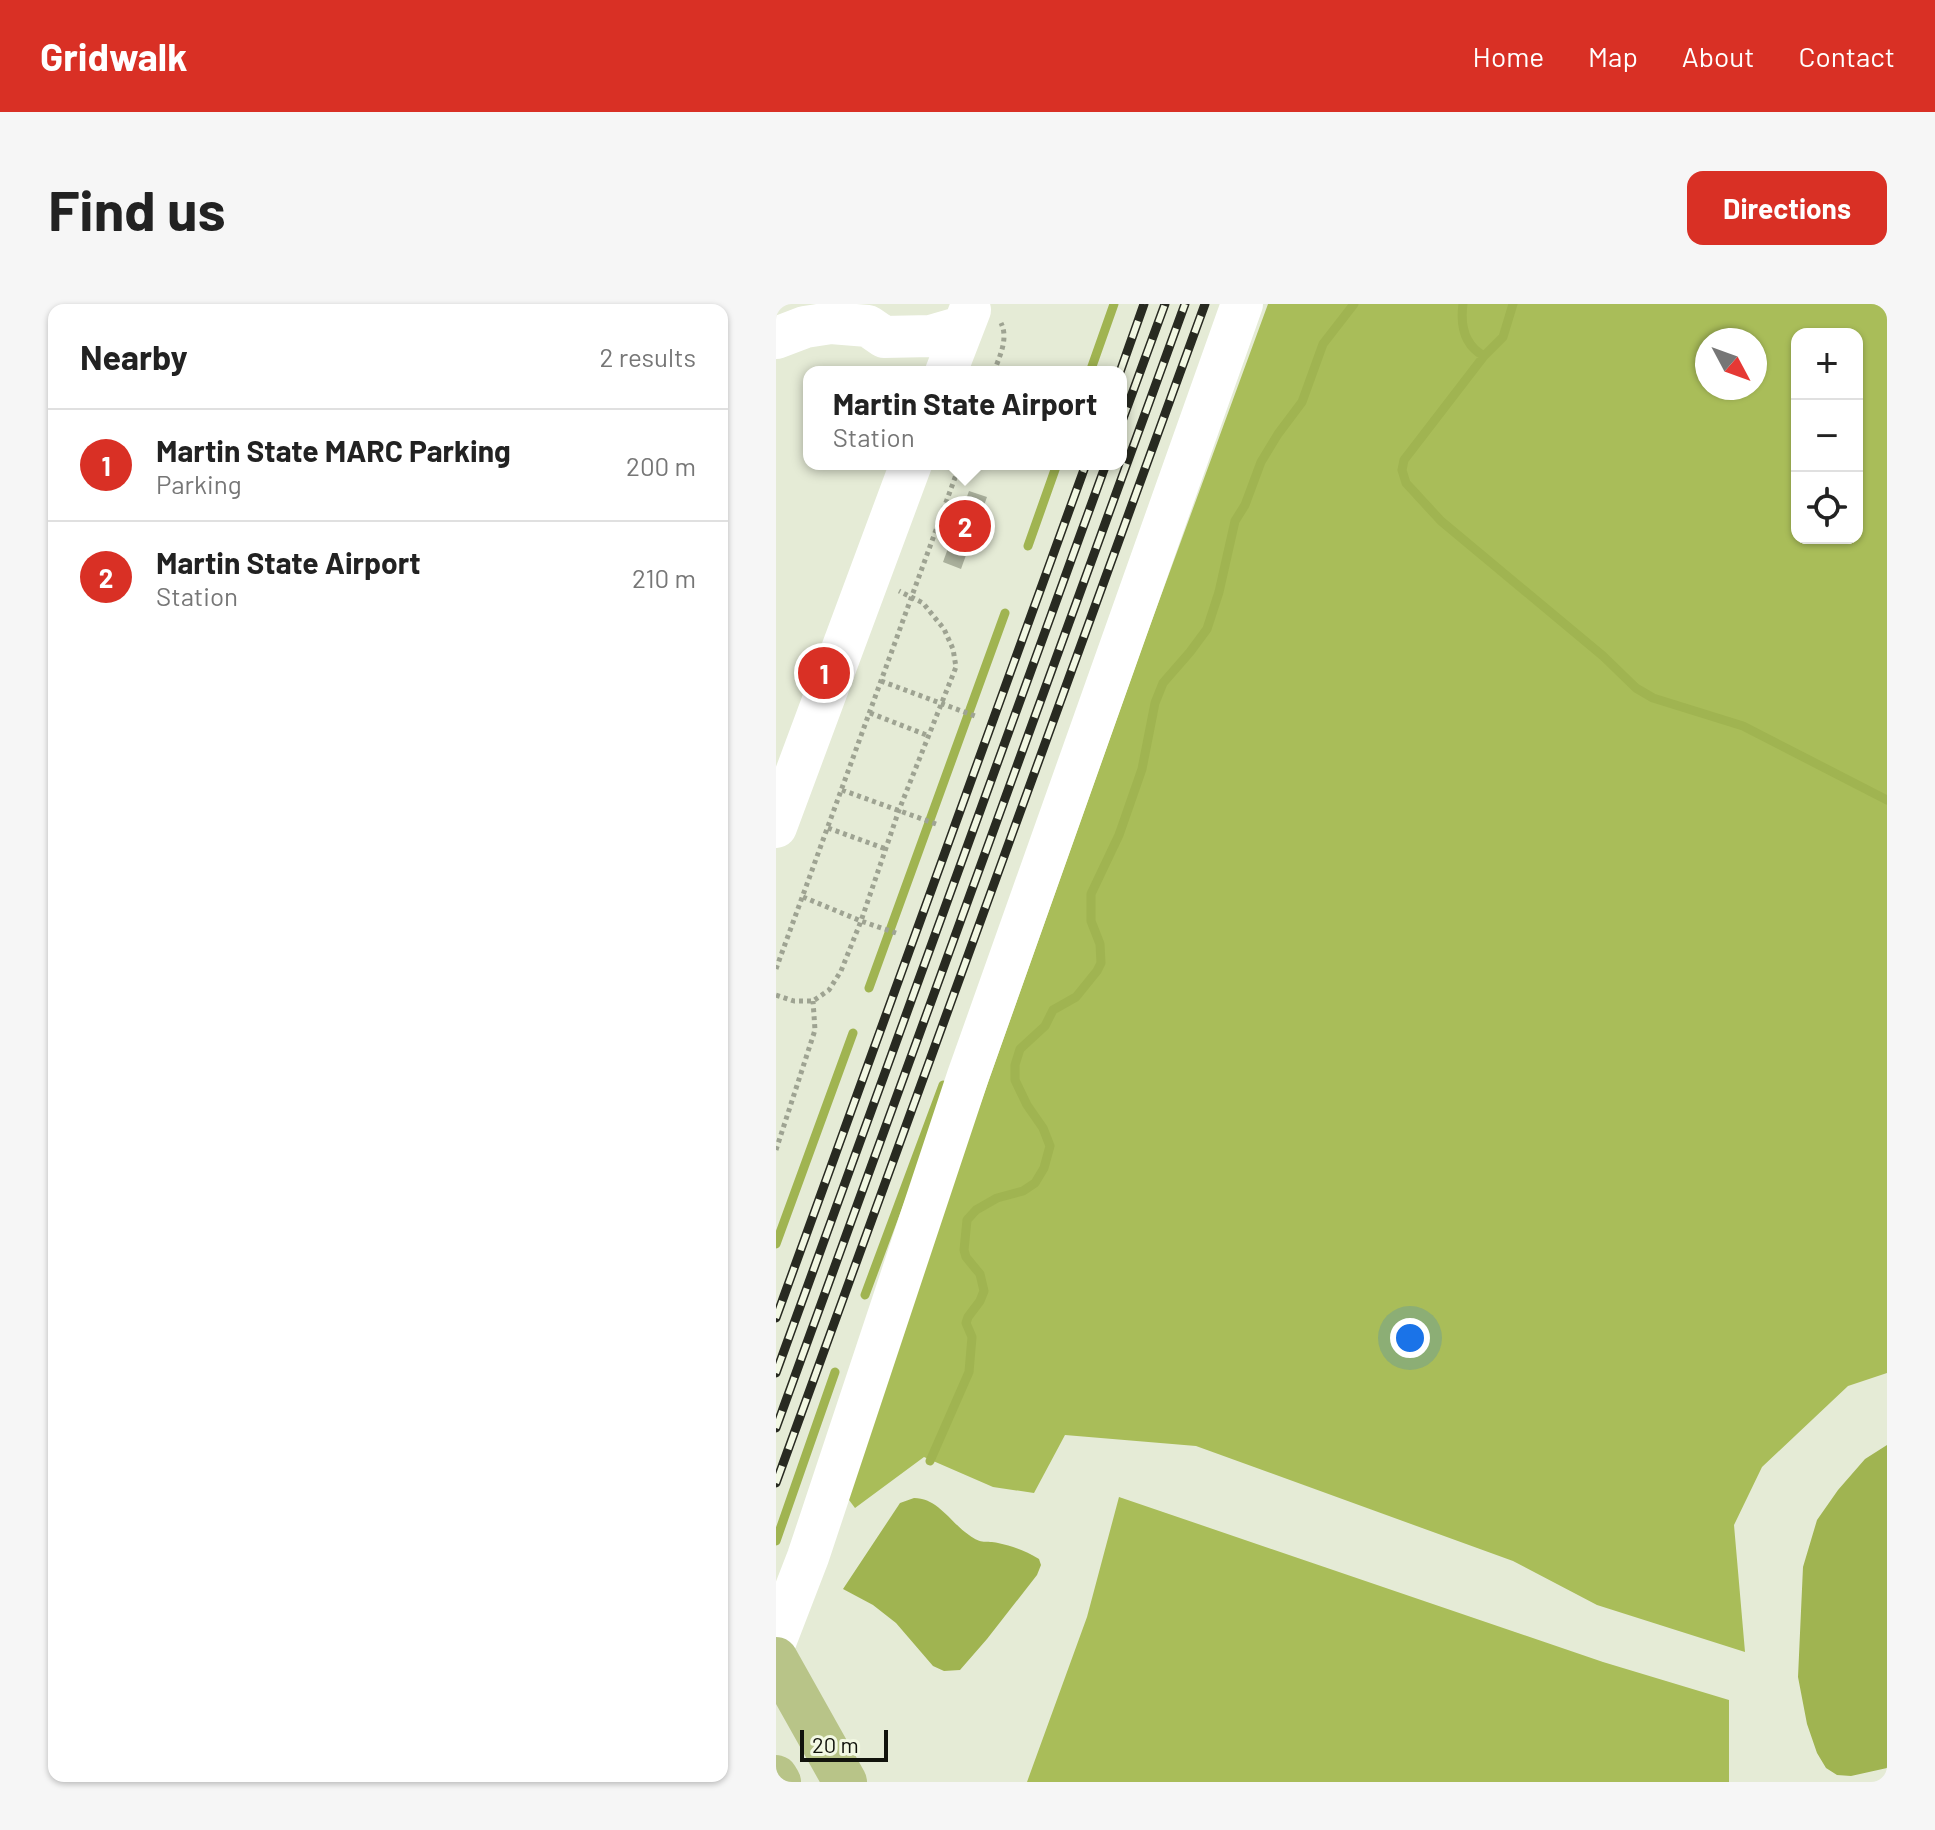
<!DOCTYPE html>
<meta charset="utf-8">
<style>
:root{--surface:#fff;--page:#f6f6f6;--text:#222;--muted:#767676;--line:#e0e0e0;--accent:#d93025}
body{margin:0;font-family:Barlow,sans-serif;background:var(--page);color:var(--text)}
.controls{position:absolute;right:24px;top:24px;display:grid;overflow:hidden;border-radius:16px;box-shadow:0 2px 6px #0004}
.controls button{width:72px;height:72px;display:grid;place-items:center;padding:0;border:0;border-bottom:2px solid var(--line);background:var(--surface);color:var(--text);font:40px sans-serif}
.compass{position:absolute;left:919px;top:24px;width:72px;height:72px;border-radius:50%;background:var(--surface);box-shadow:0 2px 6px #0004;rotate:131deg}
.scale{position:absolute;left:24px;bottom:20px;width:88px;box-sizing:border-box;padding-left:8px;border:4px solid #11130c;border-top:0;font-size:22px;line-height:28px;white-space:nowrap;color:#11130c;-webkit-text-stroke:6px #f2f8e3;paint-order:stroke}
.you{position:absolute;left:634px;top:1034px;width:28px;height:28px;margin:-20px;border:6px solid #fff;border-radius:50%;background:#1a73e8;box-shadow:0 0 0 12px #1a73e833}
.badge{display:grid;place-items:center;width:52px;height:52px;border-radius:50%;background:var(--accent);color:#fff;font-size:26px;font-weight:700}
.pin{position:absolute;translate:-50% -50%;border:4px solid #fff;box-shadow:0 2px 8px #0006}
.popup{position:absolute;left:27px;top:62px;width:324px;height:104px;box-sizing:border-box;display:grid;place-content:center;border-radius:16px;background:var(--surface);filter:drop-shadow(0 2px 6px #0005);font-size:26px;white-space:nowrap;color:var(--muted)}
.popup b{font-size:30px;color:var(--text)}
.popup::after{content:'';position:absolute;left:50%;top:100%;margin-left:-16px;border:16px solid transparent;border-top-color:var(--surface)}
.list{margin:0;padding:0;list-style:none}
h2{display:flex;justify-content:space-between;align-items:center;height:104px;margin:0;padding:0 32px;font-size:34px}
h2 small{font-size:26px;font-weight:400;color:var(--muted)}
.list li{display:grid;grid-template-columns:52px 1fr auto;gap:24px;align-items:center;box-sizing:border-box;height:112px;padding:0 32px;border-top:2px solid var(--line)}
.list b{display:block;font-size:30px;white-space:nowrap}
.list p{margin:0;font-size:26px;white-space:nowrap;color:var(--muted)}
.list em{font-size:26px;font-style:normal;color:var(--muted)}
.icon{flex:none;width:44px;height:44px;fill:none;stroke:currentColor;stroke-width:2;stroke-linecap:round;stroke-linejoin:round}
.map{position:relative;flex:none;width:1111px;height:1478px;overflow:hidden;border-radius:16px}
header{display:flex;align-items:center;gap:48px;box-sizing:border-box;height:112px;padding:0 40px;background:var(--accent);color:#fff}
header strong{font-size:38px}
nav{display:flex;gap:44px;margin-inline-start:auto;font-size:28px}
.intro{display:flex;align-items:center;justify-content:space-between;box-sizing:border-box;height:192px;padding:0 48px}
h1{margin:0;font-size:56px}
.button{padding:20px 36px;border-radius:16px;background:var(--accent);color:#fff;font-size:28px;font-weight:700}
main{display:flex;gap:48px;padding:0 48px}
aside{flex:1;background:var(--surface);border-radius:16px;box-shadow:0 2px 6px #0004}
.map>svg:first-child{display:block}
.forest{fill:#a9bd59;fill-rule:evenodd}
.water{fill:#a0b451}
.lines{fill:none;stroke-linecap:round;stroke-linejoin:round}
.stream{stroke:#a0b451;stroke-width:9}
.building{fill:#abb19d}
.path{stroke:#9ea392;stroke-width:5;stroke-dasharray:4 4;stroke-linecap:butt}
.minor{stroke:#fff;stroke-width:42}
.major{stroke:#b8c488;stroke-width:44}
.rail-casing{stroke:#282a21;stroke-width:9}
.rail{stroke:#f2f8e3;stroke-width:6;stroke-dasharray:18;stroke-linecap:butt}
</style>
<header>
<strong>Gridwalk</strong>
<nav><a>Home</a><a>Map</a><a>About</a><a>Contact</a></nav>
</header>
<div class="intro"><h1>Find us</h1><a class="button">Directions</a></div>
<main>
<aside>
<h2>Nearby<small>2 results</small></h2>
<ul class="list">
<li><span class="badge">1</span><div><b>Martin State MARC Parking</b><p>Parking</p></div><em>200 m</em></li>
<li><span class="badge">2</span><div><b>Martin State Airport</b><p>Station</p></div><em>210 m</em></li>
</ul>
</aside>
<div class="map">
<svg width="1111" height="1478" viewBox="0 0 1111 1478">
<rect width="100%" height="100%" fill="#e5ebd6"/>
<path class="forest" d="M492,0H1111V1069L1072,1082L986,1163L958,1221L969,1348L821,1301L737,1257L420,1142L289,1131L258,1189L217,1183L148,1153L79,1204L67,1188L368,338ZM1021,30H1081V234H1021ZM931,36H979V84H931Z
M343,1193L827,1358L953,1396V1478H251L311,1313Z"/>
<path class="water" d="M1111,1141V1464L1075,1472L1061,1471L1050,1464L1041,1449L1031,1420L1022,1373L1027,1263L1041,1216L1062,1186L1089,1155Z
M138,1194C162,1194 175,1219 193,1231C206,1241 210,1236 222,1239C237,1242 250,1247 263,1255L265,1261L261,1271L211,1335L184,1366L168,1367L157,1362L120,1319L97,1301L67,1285L124,1199Z"/>
<g class="lines">
<path class="stream" d="M687,0C684,22 688,41 708,52
M737,0L727,33L708,52L628,156L626,166L630,179L665,217L827,352L860,384L877,394L967,422L1111,496
M314,68L338,0
M252,242L281,160
M93,684L229,309
M0,940L77,729
M89,991L167,781
M154,1157L193,1068L196,1033L190,1019L192,1013L204,997L208,987L204,970L190,953L188,946L191,916L200,906L221,894L247,887L259,879L268,864L274,842L267,824L251,801L239,776V761L244,745L269,722L277,706L300,693L321,667L325,659L324,640L315,617V590L343,531L366,465L379,399L387,379L414,348L431,325L443,288L459,217L469,201L485,158L502,130L526,98L547,40L578,0
M0,1237L59,1068"/>
</g>
<path class="building" d="M193,187L211,193L185,265L167,258Z"/>
<g class="lines">
<path class="path" d="M218,68C223,53 233,35 225,19
M105,377L199,412
M94,409L153,432
M66,486L160,520
M52,524L110,545
M27,593L85,617L120,629
M0,665L184,160
M0,691L18,697H37L53,686L65,667L85,617L123,506L180,363L177,345L168,325L147,299L123,287
M0,846L39,726L37,697"/>
<path class="minor" d="M0,34L29,23L55,19L92,22L108,33L155,32L186,23
M170,68L194,6
M0,523L135,160
M0,1336L32,1253L192,772L466,0"/>
<path class="major" d="M0,1355L69,1478
M0,1473L3,1478"/>
<g class="rail-casing">
<path id="rail" d="M344,68L368,0
M345,120L389,0
M0,1014L310,160
M0,1069L330,160
M0,1124L409,0
M0,1179L429,0"/>
</g>
<use href="#rail" class="rail"/>
</g>
</svg>
<div class="controls">
<button>+</button>
<button>−</button>
<button><svg class="icon" aria-label="locate" viewBox="0 0 24 24"><circle cx="12" cy="12" r="6"/><path d="M12 2v4M12 18v4M2 12h4M18 12h4"/></svg></button>
</div>
<svg class="compass" viewBox="-18 -18 36 36"><path d="M0-13l5 13h-10z" fill="#e53935"/><path d="M0 13l5-13h-10z" fill="#767676"/></svg>
<div class="scale">20 m</div>
<div class="you"></div>
<div class="pin badge" style="left:48px;top:369px">1</div>
<div class="pin badge" style="left:189px;top:222px">2</div>
<div class="popup"><b>Martin State Airport</b>Station</div>
</div>
</main>
